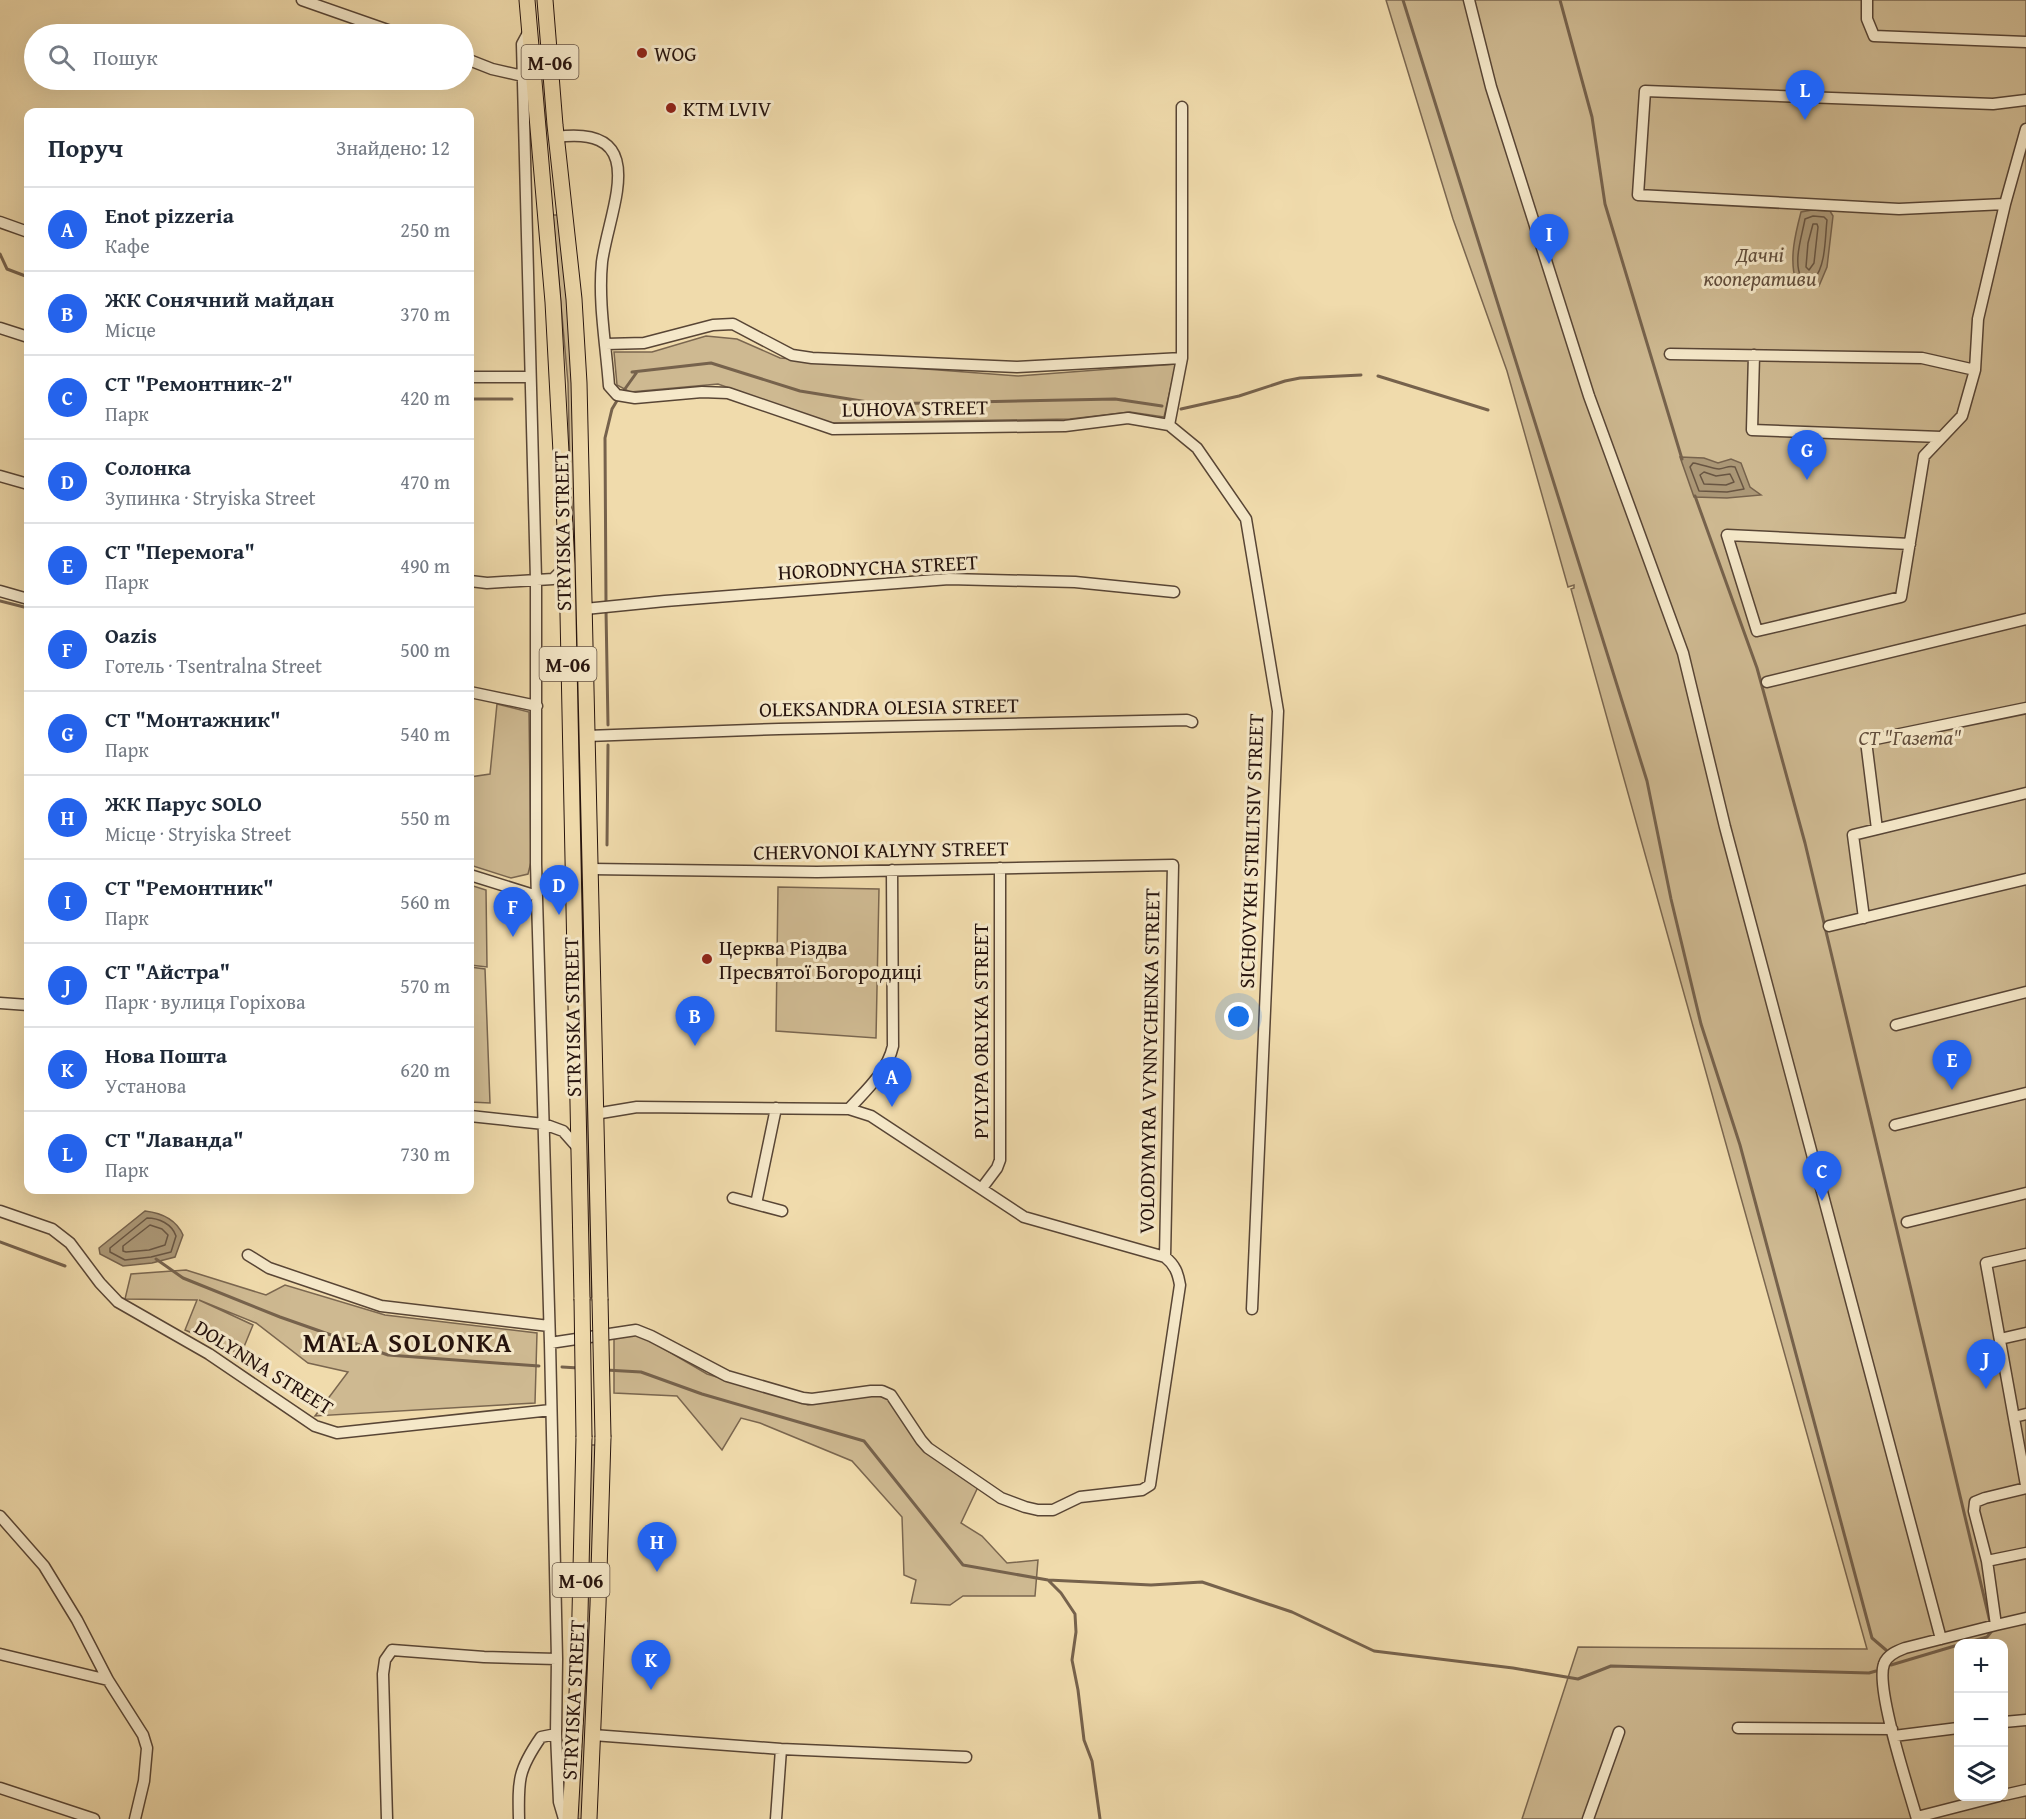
<!DOCTYPE html>
<html lang="uk">
<meta charset="utf-8">
<style>
:root{--surface:#fff;--page:#f6f6f7;--text:#1f2937;--muted:#747a83;--line:#e0e1e3;--accent:#2563eb}
body{margin:0;font-family:"Gentium Book Plus",serif;background:var(--page);color:var(--text)}
.controls{position:absolute;right:18px;bottom:18px;display:grid;overflow:hidden;border-radius:12px;box-shadow:0 6px 24px #0002}
.controls button{width:54px;height:54px;display:grid;place-items:center;padding:0;border:0;border-bottom:2px solid var(--line);background:var(--surface);color:var(--text);font:30px sans-serif}
.you{position:absolute;left:1239px;top:1017px;width:21px;height:21px;margin:-15px;border:4px solid #fff;border-radius:50%;background:#1a73e8;box-shadow:0 0 0 9px #1a73e833}
.badge{display:grid;place-items:center;width:39px;height:39px;border-radius:50%;background:var(--accent);color:#fff;font-size:20px;font-weight:700}
.pin{position:absolute;translate:-50% -50px;filter:drop-shadow(0 2px 3px #0008)}
.pin::after{content:'';position:absolute;top:32px;width:21px;height:18px;background:inherit;clip-path:polygon(0 0,100% 0,50% 100%)}
.list{margin:0;padding:0;list-style:none}
h2{display:flex;justify-content:space-between;align-items:center;height:78px;margin:0;padding:0 24px;font-size:26px}
h2 small{font-size:20px;font-weight:400;color:var(--muted)}
.list li{display:grid;grid-template-columns:39px 1fr auto;gap:18px;align-items:center;box-sizing:border-box;height:84px;padding:0 24px;border-top:2px solid var(--line)}
.list b{display:block;font-size:22px;white-space:nowrap}
.list p{margin:0;font-size:20px;white-space:nowrap;color:var(--muted)}
.list em{font-size:20px;font-style:normal;color:var(--muted)}
.icon{flex:none;width:33px;height:33px;fill:none;stroke:currentColor;stroke-width:2;stroke-linecap:round;stroke-linejoin:round}
.map{position:relative;flex:none;width:2026px;height:1819px;overflow:hidden}
.search{position:absolute;background:var(--surface);box-shadow:0 6px 24px #0002;left:24px;top:24px;width:450px;height:66px;display:flex;align-items:center;gap:15px;box-sizing:border-box;padding:0 21px;border-radius:33px;color:var(--muted);font-size:22px}
.panel{position:absolute;background:var(--surface);box-shadow:0 6px 24px #0002;left:24px;top:108px;width:450px;height:1086px;border-radius:12px}
.map>svg:first-child{display:block}
.green{fill:#ceb991;stroke:#7a664f;stroke-width:1.5;fill-rule:evenodd}
.water{fill:#ab9776;stroke:#76624c;stroke-width:1.5}
.lines{fill:none;stroke-linecap:round;stroke-linejoin:round}
.shore{stroke:#685542;stroke-width:1.5}
.stream{stroke:#76624c;stroke-width:3}
.minor-casing{stroke:#584535;stroke-width:13}
.highway-casing{stroke:#26130d;stroke-width:17}
.minor{stroke:#f5e8c9;stroke-width:10}
.highway{stroke:#f0dbac;stroke-width:15}
.highway-bridge-casing{stroke:#26130d;stroke-width:17;stroke-linecap:butt}
.highway-bridge{stroke:#f0dbac;stroke-width:15}
.poi-dot{fill:#8f2418;stroke:#f5e8c9;stroke-width:2}
.labels{text-anchor:middle;dominant-baseline:central;stroke-width:6;stroke-linejoin:round;paint-order:stroke}
.shield{fill:#f5e8c9;stroke:#645345;stroke-width:1.5}
.shield-label{font-size:20px;font-weight:bold;fill:#26130d}
.poi-label{font-size:21px;fill:#26130d;stroke:#f5e8c9;text-anchor:start}
.park-label{font-size:21px;font-style:italic;fill:#614d3b;stroke:#f5e8c9}
.street-label{font-size:21px;fill:#26130d;stroke:#f5e8c9}
.district-label{font-size:27px;font-weight:bold;letter-spacing:1.5px;fill:#26130d;stroke:#f5e8c9}
</style>
<div class="map">
<svg width="2026" height="1819" viewBox="0 0 2026 1819">
<rect width="100%" height="100%" fill="#f0dbac"/>
<filter id="stains"><feTurbulence type="fractalNoise" baseFrequency=".00333" numOctaves="4"/><feColorMatrix values="0 0 0 0 .2 0 0 0 0 .09 0 0 0 0 .02 0 0 0 .5 -.17"/></filter>
<radialGradient id="worn" r=".72"><stop offset=".6" stop-color="#630" stop-opacity="0"/><stop offset="1" stop-color="#630" stop-opacity=".3"/></radialGradient>
<path class="green" d="M1386,0H2026V1819H1522L1578,1647L1867,1649L1571,589L1574,588V585L1568,587L1507,371L1453,219ZM1958,1644H2004V1796H1958Z
M553,215H560L574,383L582,840H578L568,383Z
M706,336L737,339L780,358L1018,376L1176,364L1164,417L1130,412L1070,419L830,423L718,384L630,392L617,385L614,352H652Z
M497,704L529,712L531,862L528,874L511,878L470,865V777L490,774Z
M578,847H582L592,1298H588Z
M470,885L486,890L487,967L470,965Z
M778,887L879,889L876,1038L776,1031Z
M470,967L485,969L490,1103L470,1102Z
M186,1270L266,1295L285,1285L385,1315L537,1333L535,1403L315,1416L348,1372L308,1363L256,1323L199,1300L253,1325L241,1354L185,1330L197,1300L125,1299L131,1274Z
M637,1333L707,1374L808,1405L868,1394L888,1398L922,1447L978,1487L961,1523L982,1536L1007,1563L1038,1560L1035,1596H963L950,1605L911,1603L916,1580L904,1575L902,1517L852,1461L760,1423L741,1418L722,1450L677,1396L614,1393V1339Z
M591,1445H596L593,1591L582,1819H576Z"/>
<path class="water" d="M1812,210L1830,211L1833,216L1827,267L1819,286L1796,282C1789,259 1795,235 1801,212Z
M1680,457L1704,458L1718,463L1731,459L1741,463L1750,487L1761,495L1727,498L1694,497Z
M145,1211C162,1213 176,1219 183,1235L175,1257L152,1263L123,1266L100,1254L99,1248Z"/>
<g class="lines">
<path class="shore" d="M1813,216L1824,217L1827,220C1825,237 1826,266 1814,279L1801,277C1793,261 1802,236 1805,219Z
M1813,224H1817L1818,227L1814,263L1809,270L1806,267L1808,243Z
M1693,463C1701,464 1713,469 1719,469C1727,468 1728,465 1735,467L1744,489L1727,492L1699,491L1690,467Z
M1704,472L1716,476L1730,474L1734,482L1726,485L1704,484L1700,475Z
M147,1218C159,1218 172,1224 176,1236L171,1252L151,1257L125,1260L110,1252V1248Z
M150,1225L162,1229L168,1235L165,1245L149,1250L126,1252L123,1251V1246Z"/>
<path class="stream" d="M1403,0L1647,781L1671,899L1701,1024L1740,1145L1872,1638L1886,1650
M1560,0L1592,117L1605,204L1682,459
M0,254L7,269L28,277
M632,372L711,363L800,391L880,404L1115,399L1162,406
M1378,376L1488,410
M622,393L637,372
M470,399H512
M1181,409L1239,396L1285,381L1300,378L1361,375
M1695,496L1757,668L1805,843L1990,1622
M0,601L28,608
M606,603L605,438L612,409L618,399
M606,610L608,725
M607,845L608,745
M0,1242L65,1266
M156,1259L183,1278L280,1317L388,1355L539,1366
M562,1367L579,1368
M606,1370L641,1372L702,1394L864,1441L963,1565L1048,1580L1151,1585L1202,1582L1292,1612L1374,1651L1513,1668L1578,1679L1611,1666L1869,1673L1876,1671
M1049,1581L1061,1593L1075,1614L1076,1632L1072,1660L1078,1690L1084,1740L1092,1761L1100,1819
M1962,1644L1987,1637L1991,1632
M1891,1665L1958,1645"/>
<g class="minor-casing">
<path id="minor" d="M302,0L399,34
M1469,0L1491,87L1589,396L1683,653L1725,827L1941,1639
M1867,0V19L1874,36L2026,42
M529,31L522,44L536,579V864L550,1343L557,1659L556,1734L559,1802L564,1819
M464,58L492,69L523,76
M557,137C653,125 609,209 602,262C598,302 606,345 609,386L617,395L635,398L702,392L728,393L833,429L1065,426L1128,418L1169,425
M2005,204L1899,209L1638,195L1645,91L1993,104L2026,100
M0,222L28,232
M0,328L28,337
M606,344L644,343L713,325L733,324L792,355L812,358L1017,367L1182,358L1169,425
M1670,354L1922,358L1975,370
M1754,355L1752,430L1941,437
M1182,358V107
M470,377H530
M1169,425L1197,448L1246,519L1278,711L1252,1309
M0,476L28,484
M1910,544L1727,535L1757,631L1901,597L1924,456L1962,416L1975,370L1978,319L2005,204L2026,129
M470,581L487,583L553,579L567,565
M0,591L28,599
M585,609L665,601L949,579L1075,582L1174,592
M1767,682L2026,619
M470,692L537,706
M587,736L779,729L1187,720L1192,722
M1877,829L1866,741L2026,708
M590,869L817,872L1173,865L1165,1257
M470,875L537,896
M1864,918L1853,835L2026,793
M1829,926L2026,879
M0,1003L28,1005
M1896,1025L2026,992
M849,1109C866,1090 887,1072 893,1046L892,870
M470,1116L544,1124L563,1131L578,1148
M1895,1125L2026,1093
M982,1188L997,1168L1000,1160V868
M733,1198L782,1211
M756,1204L776,1108
M0,1211L52,1229L70,1243L100,1283L118,1302L209,1354L315,1426L337,1433L551,1410
M1907,1222L2026,1193
M2026,1254L1986,1263L2026,1485
M248,1255L269,1268L381,1306L549,1326
M2000,1339L2026,1333
M550,1343L636,1330L651,1336L727,1376L803,1398L812,1399L871,1391H882L891,1395L921,1440L928,1448L1001,1498L1025,1507L1038,1510H1053L1080,1497L1142,1490L1150,1485L1180,1285C1178,1273 1175,1265 1165,1257L1024,1217L871,1116L849,1109L637,1107L595,1114
M2014,1417L2026,1414
M0,1516L44,1566L77,1620L108,1680L143,1735L147,1748L144,1781L135,1819
M1987,1561L1974,1511L1975,1502L1985,1498L2026,1488
M1996,1625L2026,1618
M0,1654L108,1680
M2004,1722L2026,1720
M1738,1728L1892,1729
M593,1735L781,1749L966,1757
M1894,1736L1958,1728
M0,1788L94,1819
M2004,1795L2026,1790
M1917,1817L1999,1796
M387,1819L383,1674L385,1660L392,1650L484,1657L557,1659
M519,1819C518,1780 518,1770 541,1737L556,1734
M776,1819L781,1749
M1588,1819L1619,1732
M1917,1819C1909,1790 1875,1688 1884,1664C1887,1655 1897,1651 1905,1648L1996,1625L1987,1561L2026,1553"/>
</g>
<g class="highway-casing">
<path id="highway" d="M527,0L553,302L567,565L582,1299
M545,0L555,125L574,299L579,383L600,1299
M570,1819L579,1657L584,1437
M589,1819L598,1605L603,1437"/>
</g>
<use href="#minor" class="minor"/>
<use href="#highway" class="highway"/>
<g class="highway-bridge-casing">
<path id="highway-bridge" d="M582,1299L584,1437
M600,1299L603,1437"/>
</g>
<use href="#highway-bridge" class="highway-bridge"/>
</g>
<g class="poi-dot">
<circle cx="642" cy="53" r="6"/>
<circle cx="671" cy="108" r="6"/>
<circle cx="707" cy="959" r="6"/>
</g>
<g class="labels">
<g class="shield">
<rect x="521.5" y="45" width="57" height="34" rx="4.5"/>
<rect x="539.5" y="647" width="57" height="34" rx="4.5"/>
<rect x="552.5" y="1563" width="57" height="34" rx="4.5"/>
</g>
<g class="shield-label">
<text x="550" y="62">М-06</text>
<text x="568" y="664">М-06</text>
<text x="581" y="1580">М-06</text>
</g>
<g class="poi-label">
<text x="654" y="53">WOG</text>
<text x="683" y="108">KTM LVIV</text>
<text x="719" y="947">Церква Різдва<tspan x="719" dy="24">Пресвятої Богородиці</tspan></text>
</g>
<g class="park-label">
<text x="1760" y="254">Дачні<tspan x="1760" dy="24">кооперативи</tspan></text>
<text x="1910" y="737">СТ "Газета"</text>
</g>
<g class="street-label">
<text transform="translate(915 408) rotate(-1)">LUHOVA STREET</text>
<text transform="translate(562 531) rotate(-91)">STRYISKA STREET</text>
<text transform="translate(878 567) rotate(-3)">HORODNYCHA STREET</text>
<text transform="translate(889 707) rotate(-1)">OLEKSANDRA OLESIA STREET</text>
<text transform="translate(881 850) rotate(-1)">CHERVONOI KALYNY STREET</text>
<text transform="translate(1251 851) rotate(-88)">SICHOVYKH STRILTSIV STREET</text>
<text transform="translate(572 1017) rotate(-91)">STRYISKA STREET</text>
<text transform="translate(980 1031) rotate(-90)">PYLYPA ORLYKA STREET</text>
<text transform="translate(1149 1061) rotate(-89)">VOLODYMYRA VYNNYCHENKA STREET</text>
<text transform="translate(264 1367) rotate(32)">DOLYNNA STREET</text>
<text transform="translate(573 1700) rotate(-87)">STRYISKA STREET</text>
</g>
<g class="district-label">
<text x="408" y="1342">MALA SOLONKA</text>
</g>
</g>
<rect width="100%" height="100%" filter="url(#stains)"/>
<rect width="100%" height="100%" fill="url(#worn)"/>
</svg>
<div class="controls">
<button>+</button>
<button>−</button>
<button><svg class="icon" aria-label="layers" viewBox="0 0 24 24"><path d="M12 4l9 5-9 5-9-5zM3 14l9 5 9-5"/></svg></button>
</div>
<div class="you"></div>
<div class="pin badge" style="left:892px;top:1107px">A</div>
<div class="pin badge" style="left:695px;top:1046px">B</div>
<div class="pin badge" style="left:1822px;top:1201px">C</div>
<div class="pin badge" style="left:559px;top:915px">D</div>
<div class="pin badge" style="left:1952px;top:1090px">E</div>
<div class="pin badge" style="left:513px;top:937px">F</div>
<div class="pin badge" style="left:1807px;top:480px">G</div>
<div class="pin badge" style="left:657px;top:1572px">H</div>
<div class="pin badge" style="left:1549px;top:264px">I</div>
<div class="pin badge" style="left:1986px;top:1389px">J</div>
<div class="pin badge" style="left:651px;top:1690px">K</div>
<div class="pin badge" style="left:1805px;top:120px">L</div>
<div class="search"><svg class="icon" aria-label="search" viewBox="0 0 24 24"><circle cx="10" cy="10" r="6"/><path d="M15 15l6 6"/></svg>Пошук</div>
<section class="panel">
<h2>Поруч<small>Знайдено: 12</small></h2>
<ul class="list">
<li><span class="badge">A</span><div><b>Enot pizzeria</b><p>Кафе</p></div><em>250 m</em></li>
<li><span class="badge">B</span><div><b>ЖК Сонячний майдан</b><p>Місце</p></div><em>370 m</em></li>
<li><span class="badge">C</span><div><b>СТ &quot;Ремонтник-2&quot;</b><p>Парк</p></div><em>420 m</em></li>
<li><span class="badge">D</span><div><b>Солонка</b><p>Зупинка · Stryiska Street</p></div><em>470 m</em></li>
<li><span class="badge">E</span><div><b>СТ &quot;Перемога&quot;</b><p>Парк</p></div><em>490 m</em></li>
<li><span class="badge">F</span><div><b>Oazis</b><p>Готель · Tsentralna Street</p></div><em>500 m</em></li>
<li><span class="badge">G</span><div><b>СТ &quot;Монтажник&quot;</b><p>Парк</p></div><em>540 m</em></li>
<li><span class="badge">H</span><div><b>ЖК Парус SOLO</b><p>Місце · Stryiska Street</p></div><em>550 m</em></li>
<li><span class="badge">I</span><div><b>СТ &quot;Ремонтник&quot;</b><p>Парк</p></div><em>560 m</em></li>
<li><span class="badge">J</span><div><b>СТ &quot;Айстра&quot;</b><p>Парк · вулиця Горіхова</p></div><em>570 m</em></li>
<li><span class="badge">K</span><div><b>Нова Пошта</b><p>Установа</p></div><em>620 m</em></li>
<li><span class="badge">L</span><div><b>СТ &quot;Лаванда&quot;</b><p>Парк</p></div><em>730 m</em></li>
</ul>
</section>
</div>
